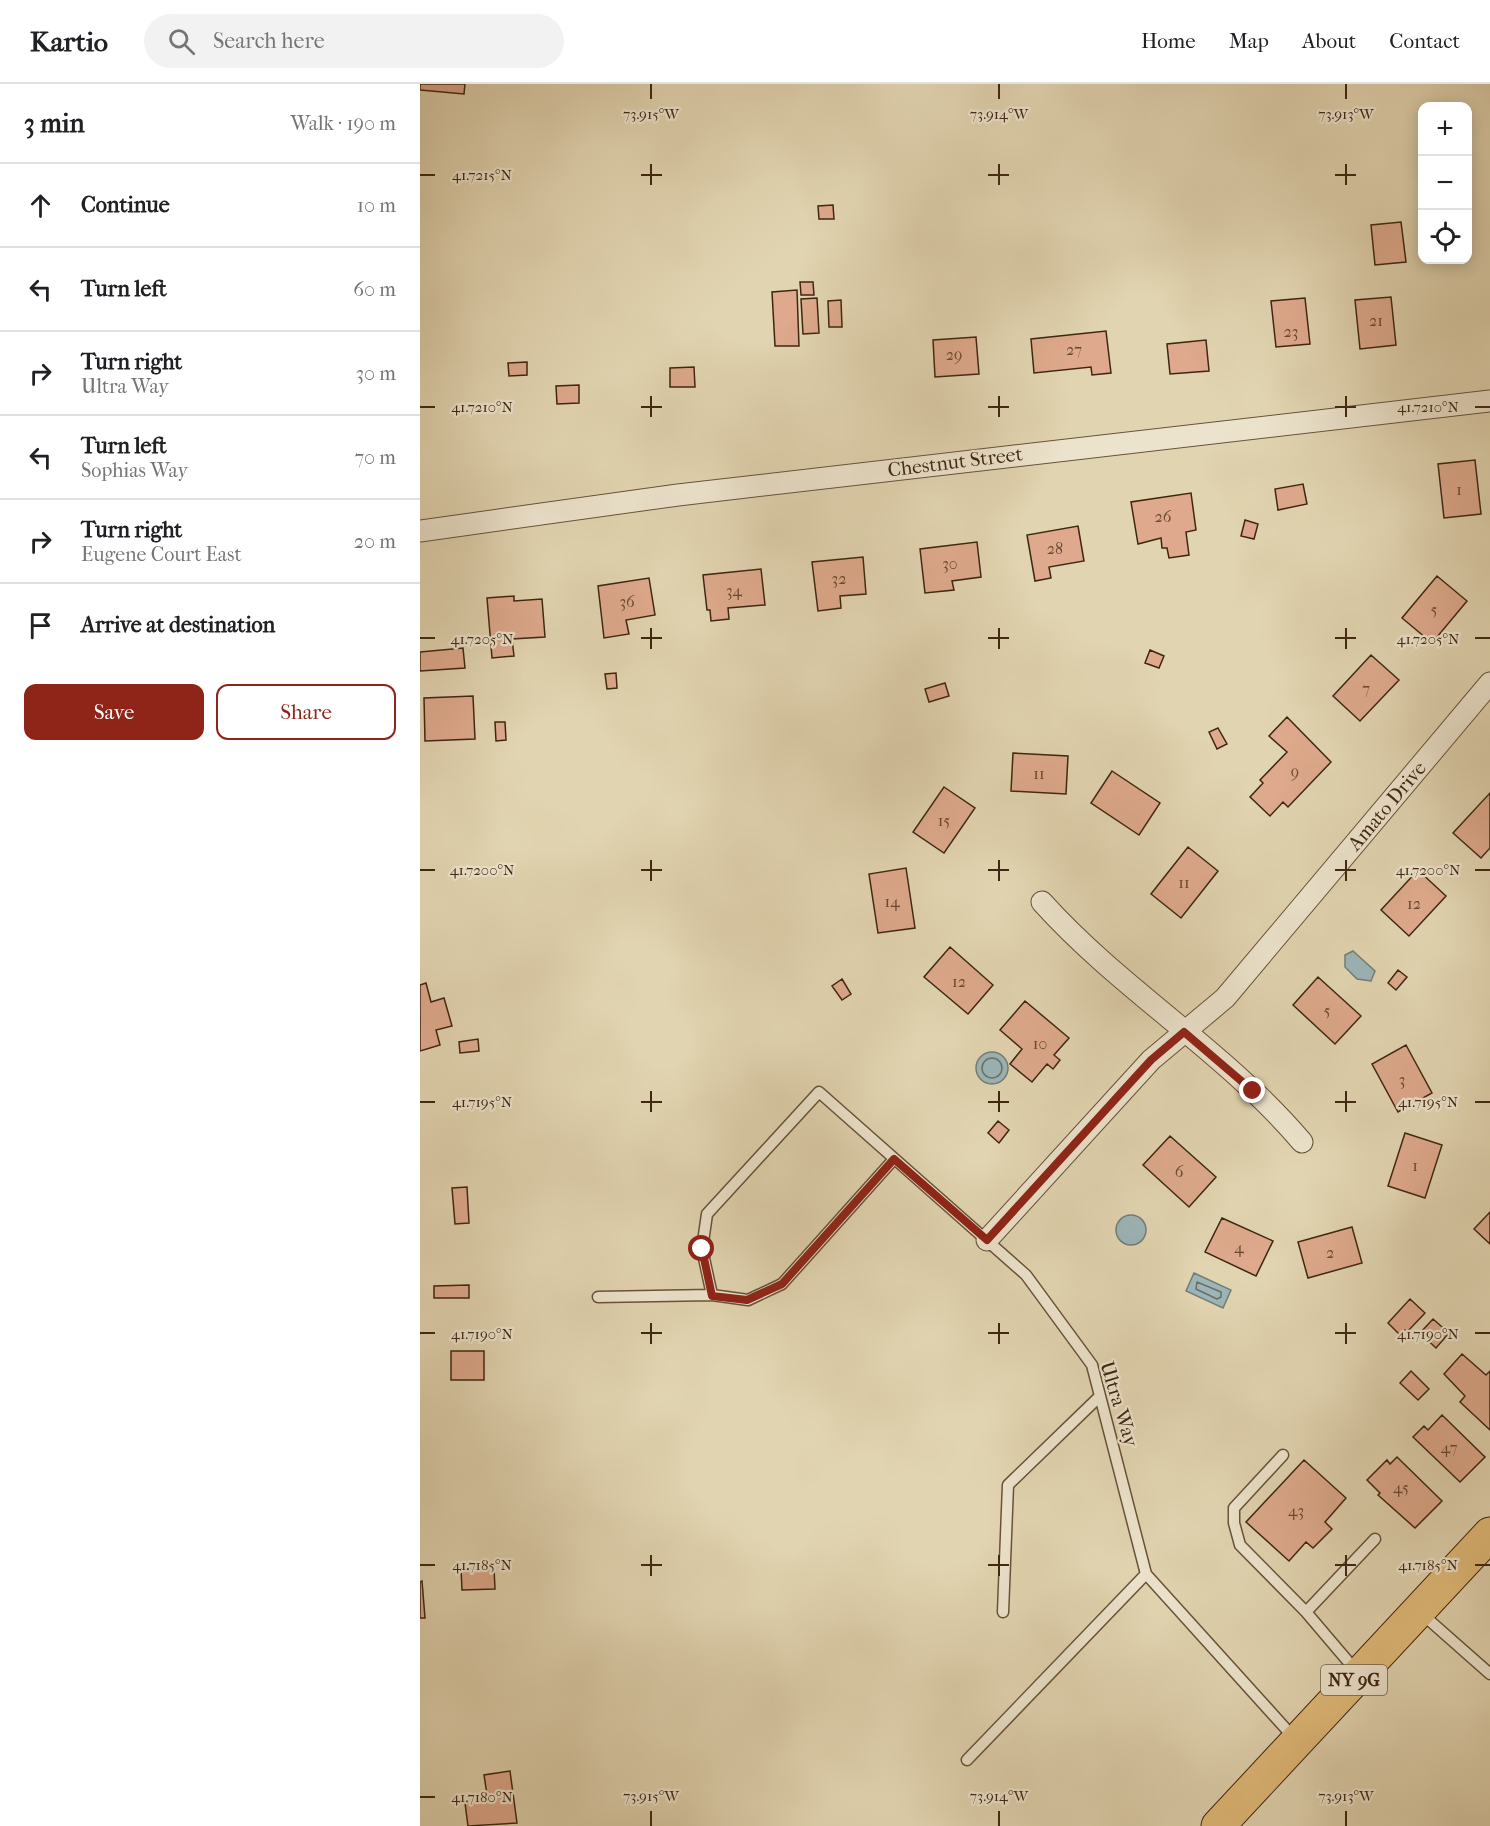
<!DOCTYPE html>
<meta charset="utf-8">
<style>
:root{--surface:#fff;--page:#f2f2f2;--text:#202124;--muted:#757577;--line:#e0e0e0;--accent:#8f2418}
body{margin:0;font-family:"IM FELL French Canon",serif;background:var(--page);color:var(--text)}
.controls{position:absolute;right:18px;top:18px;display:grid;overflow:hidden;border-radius:12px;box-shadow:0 3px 15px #0003}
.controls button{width:54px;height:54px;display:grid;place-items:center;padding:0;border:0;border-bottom:2px solid var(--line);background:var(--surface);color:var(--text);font:30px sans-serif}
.stop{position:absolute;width:18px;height:18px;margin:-14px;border:4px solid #8f2418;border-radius:50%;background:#fff}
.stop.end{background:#8f2418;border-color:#fff;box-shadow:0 2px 6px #0008}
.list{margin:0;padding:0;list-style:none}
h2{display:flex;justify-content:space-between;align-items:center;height:78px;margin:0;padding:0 24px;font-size:26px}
h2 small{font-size:20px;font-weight:400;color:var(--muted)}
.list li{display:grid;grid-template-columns:39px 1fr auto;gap:18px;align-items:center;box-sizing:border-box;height:84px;padding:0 24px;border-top:2px solid var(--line)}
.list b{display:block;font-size:22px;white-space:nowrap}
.list p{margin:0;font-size:20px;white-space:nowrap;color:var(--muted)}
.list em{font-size:20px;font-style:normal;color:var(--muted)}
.actions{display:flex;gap:12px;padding:18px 24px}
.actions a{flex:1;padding:14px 0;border:2px solid var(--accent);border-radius:12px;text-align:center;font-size:21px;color:var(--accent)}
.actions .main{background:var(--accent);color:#fff}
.icon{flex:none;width:33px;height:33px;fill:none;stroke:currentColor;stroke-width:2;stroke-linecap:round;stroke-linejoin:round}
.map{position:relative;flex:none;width:1070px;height:1742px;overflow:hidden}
header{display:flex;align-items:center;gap:36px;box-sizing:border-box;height:84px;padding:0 30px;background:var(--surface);border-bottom:2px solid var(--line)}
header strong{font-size:28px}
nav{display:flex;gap:33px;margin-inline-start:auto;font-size:21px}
.search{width:420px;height:54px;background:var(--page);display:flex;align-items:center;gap:15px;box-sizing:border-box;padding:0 21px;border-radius:33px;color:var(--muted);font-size:22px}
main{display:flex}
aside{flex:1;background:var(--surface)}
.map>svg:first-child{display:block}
.water{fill:#9bb5b8;stroke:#767c75;stroke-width:1.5}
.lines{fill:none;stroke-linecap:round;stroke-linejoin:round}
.shore{stroke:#6d6e64;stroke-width:1.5}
.building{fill:#dea98c;stroke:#3f2611;stroke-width:1.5}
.lane-casing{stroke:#685239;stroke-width:13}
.street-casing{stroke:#685239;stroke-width:23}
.primary-casing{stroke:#3f2611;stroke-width:35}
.lane{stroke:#ece3cc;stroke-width:10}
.street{stroke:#ece3cc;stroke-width:21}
.primary{stroke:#e0ba78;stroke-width:33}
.route{stroke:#8f2418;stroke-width:8}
.ticks{fill:none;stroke:#3f2611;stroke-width:2}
.labels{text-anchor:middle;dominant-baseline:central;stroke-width:4.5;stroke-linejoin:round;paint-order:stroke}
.number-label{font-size:16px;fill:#674730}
.shield{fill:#ece3cc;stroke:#735f49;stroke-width:1.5}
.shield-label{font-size:18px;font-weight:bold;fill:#3f2611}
.street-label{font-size:20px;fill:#3f2611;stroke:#ece3cc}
.ticks-label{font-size:15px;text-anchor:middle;fill:#3f2611;stroke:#ece3cc;stroke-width:4.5;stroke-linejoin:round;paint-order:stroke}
</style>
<header>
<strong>Kartio</strong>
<div class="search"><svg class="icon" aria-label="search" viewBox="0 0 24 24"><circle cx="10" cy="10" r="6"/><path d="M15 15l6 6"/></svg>Search here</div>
<nav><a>Home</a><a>Map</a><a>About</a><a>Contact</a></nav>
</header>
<main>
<aside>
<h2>3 min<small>Walk · 190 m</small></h2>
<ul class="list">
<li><svg class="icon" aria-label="ahead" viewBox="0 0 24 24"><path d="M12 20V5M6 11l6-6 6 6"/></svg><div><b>Continue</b></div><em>10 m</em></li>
<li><svg class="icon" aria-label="left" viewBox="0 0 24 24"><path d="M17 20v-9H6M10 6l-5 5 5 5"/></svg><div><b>Turn left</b></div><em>60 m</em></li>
<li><svg class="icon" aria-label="right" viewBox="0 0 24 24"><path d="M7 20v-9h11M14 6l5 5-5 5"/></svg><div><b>Turn right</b><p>Ultra Way</p></div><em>30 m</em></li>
<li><svg class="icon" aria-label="left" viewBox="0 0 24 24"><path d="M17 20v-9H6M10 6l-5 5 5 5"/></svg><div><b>Turn left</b><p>Sophias Way</p></div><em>70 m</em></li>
<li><svg class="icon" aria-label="right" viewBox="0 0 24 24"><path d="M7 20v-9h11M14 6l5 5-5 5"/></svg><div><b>Turn right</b><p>Eugene Court East</p></div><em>20 m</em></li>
<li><svg class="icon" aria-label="arrive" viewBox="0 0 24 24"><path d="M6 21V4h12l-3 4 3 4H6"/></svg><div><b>Arrive at destination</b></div></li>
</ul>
<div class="actions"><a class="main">Save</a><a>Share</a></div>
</aside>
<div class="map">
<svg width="1070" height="1742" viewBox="0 0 1070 1742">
<rect width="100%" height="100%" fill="#e1d4b0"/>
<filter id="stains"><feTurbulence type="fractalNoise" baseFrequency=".00333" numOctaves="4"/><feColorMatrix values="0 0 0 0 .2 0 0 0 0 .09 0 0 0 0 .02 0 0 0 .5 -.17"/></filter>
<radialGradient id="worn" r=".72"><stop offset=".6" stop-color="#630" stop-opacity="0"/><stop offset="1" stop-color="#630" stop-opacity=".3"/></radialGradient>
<path class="water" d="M933,867L955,887L951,897L937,895L925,883V871Z
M556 984a16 16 0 1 1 32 0a16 16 0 1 1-32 0Z
M696 1146a15 15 0 1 1 30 0a15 15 0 1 1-30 0Z
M774,1189L811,1206L803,1224L766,1207Z"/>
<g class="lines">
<path class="shore" d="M562 984a10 10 0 1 1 20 0a10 10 0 1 1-20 0Z
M777,1198L801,1208V1213L797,1215L776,1205Z"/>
</g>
<path class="building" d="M0,0H45L44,10L0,6Z
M413,121L414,135H399L398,122Z
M981,138L986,178L955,181L951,141Z
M380,198H393L394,211H381Z
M377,206L379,262H355L352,208Z
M971,213L976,261L940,265L935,216Z
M397,214L399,249L383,250L381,215Z
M885,214L890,260L856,263L851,217Z
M421,216L422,243H409L408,217Z
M686,247L691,289L672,291L671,283L614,289L611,255Z
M556,253L559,290L515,293L513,256Z
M786,256L789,287L750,290L747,260Z
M107,278V291L89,292L88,279Z
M274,283L275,303H250V284Z
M159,301V319L137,320L136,302Z
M1055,376L1061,430L1024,434L1018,380Z
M883,400L887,420L858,426L855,405Z
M771,409L776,446L766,448L769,471L749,474L747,464H742L741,454L718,460L711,418Z
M825,436L838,440L834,455L821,452Z
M658,442L664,477L629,483L631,494L615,497L607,451Z
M557,458L561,493L532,497L534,506L505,509L500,465Z
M443,473L446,510L420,512L421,524L398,527L392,478Z
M341,485L345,521L308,524L309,535L291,537L290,526H287L283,491Z
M1017,492L1047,517L1012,559L982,534Z
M229,494L235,531L206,536L209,550L184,554L178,502Z
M94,512V517L122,515L125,553L92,555L94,572L72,574L67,514Z
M43,564L45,584L0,587V568Z
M730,566L744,572L739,584L725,579Z
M951,571L979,596L940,637L913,612Z
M196,589L197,604L187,605L185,590Z
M525,599L529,612L509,618L505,605Z
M53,612L55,655L5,657L4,614Z
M867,633L911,678L868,723L863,718L850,732L830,713L843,699L840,696L867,668L849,652Z
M75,638H85L86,656L76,657Z
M798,644L807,660L797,665L789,648Z
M593,669L648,672L646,710L591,707Z
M692,687L740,719L719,751L671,719Z
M524,703L555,724L524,769L493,748Z
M1070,709V764L1061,774L1033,749Z
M768,763L798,787L761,834L731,810Z
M486,784L495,844L458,849L449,790Z
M998,786L1026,812L989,852L961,826Z
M530,863L573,901L548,930L504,893Z
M978,886L987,893L976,906L968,899Z
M898,893L941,932L915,960L873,921Z
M422,895L431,910L422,916L412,902Z
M6,899L11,918L24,914L32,942L16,946L20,961L0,967V901Z
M605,917L649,954L634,971L640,976L633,985L627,980L612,998L590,980L602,965L580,946Z
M58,955L59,967L40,969L39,958Z
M986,961L1012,1009L978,1028L952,980Z
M578,1037L589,1046L579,1059L568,1049Z
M985,1049L1022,1061L1005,1114L968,1102Z
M750,1052L796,1093L769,1123L723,1081Z
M47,1103L49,1139L35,1140L32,1104Z
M1070,1128V1160L1054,1145Z
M802,1134L853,1157L836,1192L785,1168Z
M932,1143L942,1179L888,1194L878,1158Z
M49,1201V1214H14V1202Z
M990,1215L1005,1229L987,1248L985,1246L980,1251L968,1239Z
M1013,1235L1029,1249L1016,1264L1000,1249Z
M31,1267H64V1296H31Z
M1042,1270L1066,1291L1070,1287V1346L1040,1318L1045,1312L1024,1290Z
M991,1287L1009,1305L998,1316L980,1299Z
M1022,1331L1065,1373L1040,1398L993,1353L1004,1342L1008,1346Z
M977,1373L1022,1417L995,1444L958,1411L960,1409L947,1396L967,1376L970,1380Z
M884,1376L926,1414L905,1438L912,1445L893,1464L886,1458L869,1477L826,1438Z
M74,1484L75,1505L42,1506L41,1485Z
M2,1497L5,1534H0V1498Z
M90,1687L97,1739L48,1742L45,1719L68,1717L64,1691Z"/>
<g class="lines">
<g class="lane-casing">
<path id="lane" d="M474,1075L362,1200L328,1216L292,1211L282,1165L287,1130L399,1008L606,1191L672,1281L726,1490L875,1655
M178,1213L292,1211
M863,1371L814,1424V1439L820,1461L886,1528L937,1588
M583,1528L588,1401L680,1312
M886,1528L955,1455
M1001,1529L1070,1590
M547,1676L726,1490"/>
</g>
<g class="street-casing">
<path id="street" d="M0,447L258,411L1070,317
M622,818C701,906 805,967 882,1058
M567,1156L731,976L805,914L1070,599"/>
</g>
<g class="primary-casing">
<path id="primary" d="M798,1742L1070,1450"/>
</g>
<use href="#lane" class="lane"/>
<use href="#street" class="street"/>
<use href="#primary" class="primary"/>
</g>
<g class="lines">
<path class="route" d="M282,1165L292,1212L327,1216L362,1200L474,1075L567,1156L731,976L764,948L833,1007"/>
</g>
<path class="ticks" d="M231,0V15M579,0V15M926,0V15M231,80V101M579,80V101M926,80V101M0,91H15M221,91H242M568,91H589M915,91H936M231,312V333M579,312V333M926,312V333M0,323H15M221,323H242M568,323H589M915,323H936M1055,323H1070M231,544V565M579,544V565M926,544V565M0,554H15M221,554H242M568,554H589M915,554H936M1055,554H1070M231,776V797M579,776V797M926,776V797M0,786H15M221,786H242M568,786H589M915,786H936M1055,786H1070M231,1007V1028M579,1007V1028M926,1007V1028M0,1018H15M221,1018H242M568,1018H589M915,1018H936M1055,1018H1070M231,1239V1260M579,1239V1260M926,1239V1260M0,1249H15M221,1249H242M568,1249H589M915,1249H936M1055,1249H1070M231,1471V1492M579,1471V1492M926,1471V1492M0,1481H15M221,1481H242M568,1481H589M915,1481H936M1055,1481H1070M0,1713H15M231,1727V1742M579,1727V1742M926,1727V1742"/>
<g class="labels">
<g class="number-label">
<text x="956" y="236">21</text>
<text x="871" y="247">23</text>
<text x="654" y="265">27</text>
<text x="534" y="270">29</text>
<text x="1039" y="405">1</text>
<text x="743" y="432">26</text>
<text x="635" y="464">28</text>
<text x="530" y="479">30</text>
<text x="419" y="494">32</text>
<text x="314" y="506">34</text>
<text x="207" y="517">36</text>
<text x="1014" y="525">5</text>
<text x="946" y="604">7</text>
<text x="875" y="687">9</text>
<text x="619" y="689">11</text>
<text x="524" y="736">15</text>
<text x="764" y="798">11</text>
<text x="472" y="817">14</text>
<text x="994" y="819">12</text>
<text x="539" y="897">12</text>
<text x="907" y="926">5</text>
<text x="620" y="959">10</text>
<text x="982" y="995">3</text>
<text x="995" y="1081">1</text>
<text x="759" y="1087">6</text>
<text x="819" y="1163">4</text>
<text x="910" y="1168">2</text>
<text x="1029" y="1363">47</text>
<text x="981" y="1403">45</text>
<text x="876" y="1426">43</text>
</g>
<rect class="shield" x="901" y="1581" width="66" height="30" rx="4.5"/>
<g class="shield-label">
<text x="934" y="1596">NY 9G</text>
</g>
<g class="street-label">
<text transform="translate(535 378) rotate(-7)">Chestnut Street</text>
<text transform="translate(967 722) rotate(-50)">Amato Drive</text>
<text transform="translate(699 1320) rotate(73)">Ultra Way</text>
</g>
</g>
<g class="ticks-label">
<text x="231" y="35">73.915°W</text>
<text x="579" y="35">73.914°W</text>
<text x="926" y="35">73.913°W</text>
<text x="62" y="96">41.7215°N</text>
<text x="62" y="328">41.7210°N</text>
<text x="1008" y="328">41.7210°N</text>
<text x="62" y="560">41.7205°N</text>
<text x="1008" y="560">41.7205°N</text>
<text x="62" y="791">41.7200°N</text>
<text x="1008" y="791">41.7200°N</text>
<text x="62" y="1023">41.7195°N</text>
<text x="1008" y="1023">41.7195°N</text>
<text x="62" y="1255">41.7190°N</text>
<text x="1008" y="1255">41.7190°N</text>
<text x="62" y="1486">41.7185°N</text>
<text x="1008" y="1486">41.7185°N</text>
<text x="231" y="1717">73.915°W</text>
<text x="579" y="1717">73.914°W</text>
<text x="926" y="1717">73.913°W</text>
<text x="62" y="1718">41.7180°N</text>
</g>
<rect width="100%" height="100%" filter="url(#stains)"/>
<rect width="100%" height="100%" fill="url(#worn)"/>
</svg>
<div class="controls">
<button>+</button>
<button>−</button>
<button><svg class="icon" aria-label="locate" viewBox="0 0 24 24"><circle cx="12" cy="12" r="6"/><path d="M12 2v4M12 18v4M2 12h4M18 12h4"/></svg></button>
</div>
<div class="stop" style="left:282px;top:1165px"></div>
<div class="stop end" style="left:833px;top:1007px"></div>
</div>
</main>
